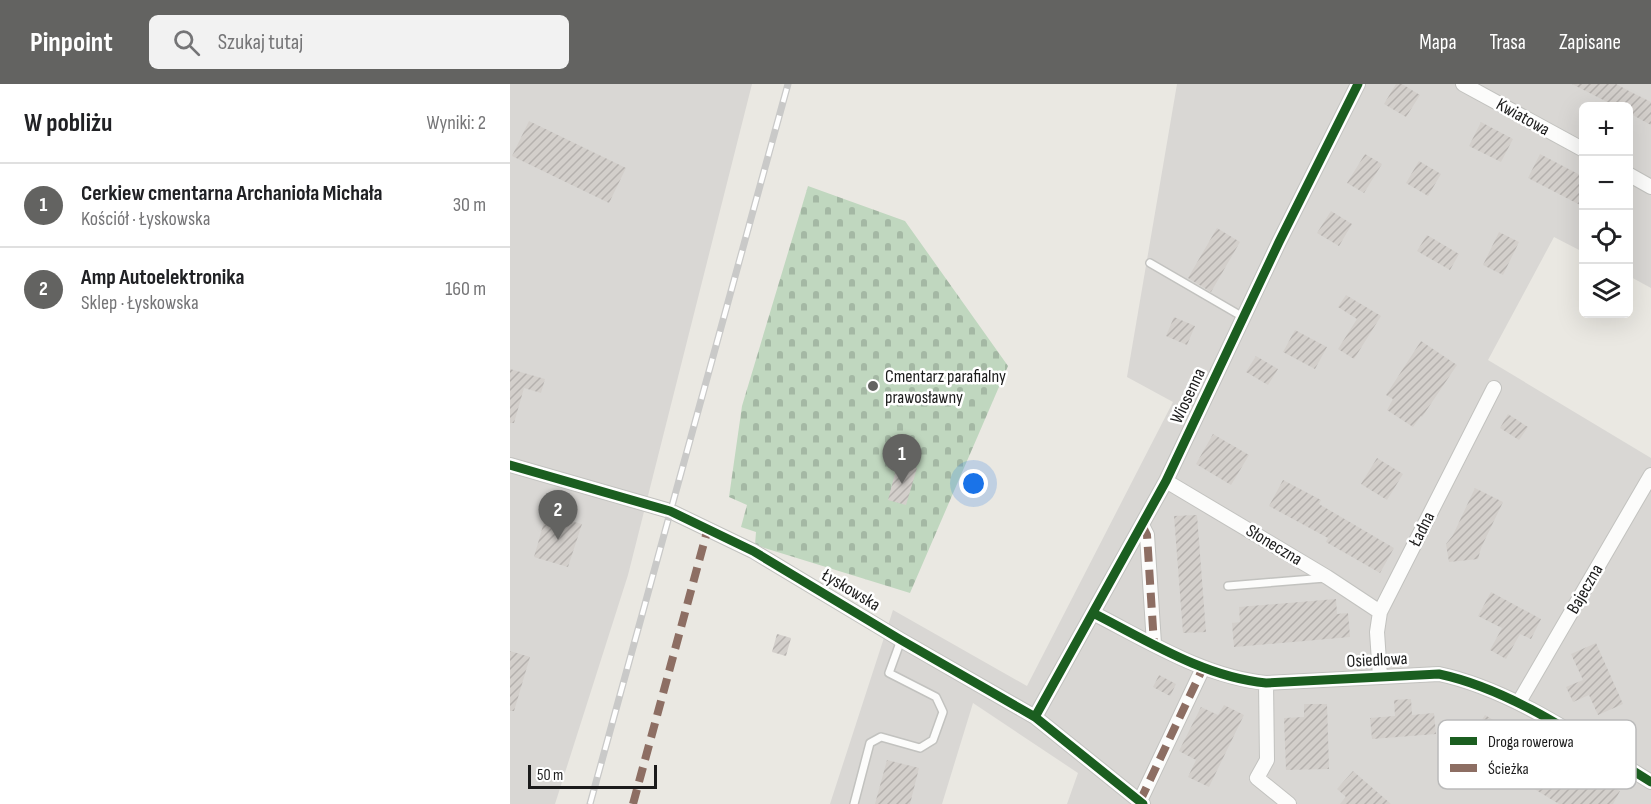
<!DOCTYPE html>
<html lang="pl">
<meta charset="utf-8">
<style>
:root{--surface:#fff;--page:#f2f2f2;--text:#202124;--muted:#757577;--line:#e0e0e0;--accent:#636361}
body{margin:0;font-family:"Sofia Sans Condensed",sans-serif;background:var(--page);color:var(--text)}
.controls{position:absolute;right:18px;top:18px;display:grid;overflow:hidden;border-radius:9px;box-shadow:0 6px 24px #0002}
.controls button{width:54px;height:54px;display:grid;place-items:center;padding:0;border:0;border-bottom:2px solid var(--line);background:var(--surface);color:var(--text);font:30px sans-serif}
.scale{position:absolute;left:18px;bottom:15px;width:129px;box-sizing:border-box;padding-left:6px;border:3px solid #1b1b1b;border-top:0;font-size:16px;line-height:21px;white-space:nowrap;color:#1b1b1b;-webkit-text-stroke:4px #fff;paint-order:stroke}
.you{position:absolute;left:464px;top:400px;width:21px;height:21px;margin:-15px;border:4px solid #fff;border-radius:50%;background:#1a73e8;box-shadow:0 0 0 9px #1a73e833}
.badge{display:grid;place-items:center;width:39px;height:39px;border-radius:50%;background:var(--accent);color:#fff;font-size:20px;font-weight:700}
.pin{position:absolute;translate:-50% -50px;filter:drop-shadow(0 2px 3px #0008)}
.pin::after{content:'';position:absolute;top:32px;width:21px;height:18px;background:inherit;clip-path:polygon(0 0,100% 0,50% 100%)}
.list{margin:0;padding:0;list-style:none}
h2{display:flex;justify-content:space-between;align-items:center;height:78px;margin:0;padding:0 24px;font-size:26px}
h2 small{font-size:20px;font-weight:400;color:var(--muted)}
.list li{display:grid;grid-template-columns:39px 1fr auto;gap:18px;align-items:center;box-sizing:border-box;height:84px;padding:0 24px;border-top:2px solid var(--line)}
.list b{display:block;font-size:22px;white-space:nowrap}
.list p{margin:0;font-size:20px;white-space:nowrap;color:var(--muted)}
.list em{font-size:20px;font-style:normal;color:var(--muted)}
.icon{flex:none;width:33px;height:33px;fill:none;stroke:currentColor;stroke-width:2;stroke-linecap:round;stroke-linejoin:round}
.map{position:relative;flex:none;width:1141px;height:720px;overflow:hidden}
header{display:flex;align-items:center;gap:36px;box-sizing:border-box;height:84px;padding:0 30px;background:var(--accent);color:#fff}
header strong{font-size:28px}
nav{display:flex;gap:33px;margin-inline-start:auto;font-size:21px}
.search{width:420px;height:54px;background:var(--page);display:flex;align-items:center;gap:15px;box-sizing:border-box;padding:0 21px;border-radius:9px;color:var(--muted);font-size:22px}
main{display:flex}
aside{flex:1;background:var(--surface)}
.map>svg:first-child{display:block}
.residential{fill:#d9d7d4}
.cemetery{fill:url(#cemetery-stones)}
.building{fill:url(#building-hatch)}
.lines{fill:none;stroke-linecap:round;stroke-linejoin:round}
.service-casing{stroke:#c2c2bf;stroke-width:10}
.minor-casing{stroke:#c2c2bf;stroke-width:16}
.service{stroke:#fcfcfb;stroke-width:7}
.minor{stroke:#fcfcfb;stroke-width:14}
.rail-casing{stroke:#c9c9c8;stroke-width:7}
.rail{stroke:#fff;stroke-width:4.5;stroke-dasharray:14;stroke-linecap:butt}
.quiet{stroke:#8d6e63;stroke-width:8;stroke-dasharray:15 8;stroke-linecap:butt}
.cycleway-casing{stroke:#fff;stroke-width:13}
.cycleway{stroke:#1b5e20;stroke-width:9}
.poi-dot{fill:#636361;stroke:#fff;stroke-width:2}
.labels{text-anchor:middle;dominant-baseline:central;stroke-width:5;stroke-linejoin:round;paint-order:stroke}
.street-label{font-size:18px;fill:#1b1b1b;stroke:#fff}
.poi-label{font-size:18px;fill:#1b1b1b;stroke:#fff;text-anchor:start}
.key{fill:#fff;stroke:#bbb;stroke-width:1.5}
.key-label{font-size:16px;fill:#1b1b1b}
</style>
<header>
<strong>Pinpoint</strong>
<div class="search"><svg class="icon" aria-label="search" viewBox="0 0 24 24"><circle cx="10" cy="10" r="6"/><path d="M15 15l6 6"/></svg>Szukaj tutaj</div>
<nav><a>Mapa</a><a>Trasa</a><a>Zapisane</a></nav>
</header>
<main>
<aside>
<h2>W pobliżu<small>Wyniki: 2</small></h2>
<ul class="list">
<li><span class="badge">1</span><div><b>Cerkiew cmentarna Archanioła Michała</b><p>Kościół · Łyskowska</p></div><em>30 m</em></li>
<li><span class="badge">2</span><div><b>Amp Autoelektronika</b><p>Sklep · Łyskowska</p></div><em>160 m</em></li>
</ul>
</aside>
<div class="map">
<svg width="1141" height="720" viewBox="0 0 1141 720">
<defs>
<pattern id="cemetery-stones" width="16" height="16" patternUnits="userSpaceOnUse" patternTransform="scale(1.5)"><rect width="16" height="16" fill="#c0d7bf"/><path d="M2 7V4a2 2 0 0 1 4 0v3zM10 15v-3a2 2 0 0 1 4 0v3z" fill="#a4b8a4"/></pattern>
<pattern id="building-hatch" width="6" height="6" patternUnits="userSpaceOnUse" patternTransform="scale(1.5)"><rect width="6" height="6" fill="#d3cfcb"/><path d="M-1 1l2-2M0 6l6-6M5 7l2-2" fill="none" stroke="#b5b1ae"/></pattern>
</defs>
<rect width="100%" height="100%" fill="#eae8e2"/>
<path class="residential" d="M0,0H242L118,491L45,720H0Z
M667,0H1141V204L1119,192L1118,22H1074L1073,168L1044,153L978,276L1141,374V720H557L568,689L463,619L432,720H320L383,526L517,602L663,318L617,293Z"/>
<path class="cemetery" d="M298,102L395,137L498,282L400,509L245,461L246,448L231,443L237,421L219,413L232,322Z"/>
<path class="building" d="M886,0H892L910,11L896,33L874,20Z
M1062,0H1106L1119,7L1141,18V41L1119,29V22H1105Z
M19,37L116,84L99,119L2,72Z
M971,38L1003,55L991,78L959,62Z
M855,70L872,80L854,109L837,99Z
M1030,70L1074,93V123L1018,94Z
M909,77L931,90L918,112L896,99Z
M821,127L842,140L829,162L807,149Z
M707,144L730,158L701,208L678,194Z
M989,148L1009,158L993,191L973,181Z
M917,151L949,170L940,186L907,167Z
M836,211L871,232L844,275L828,265L847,235L828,223Z
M664,233L685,242L677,261L656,252Z
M785,246L817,263L805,285L773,268Z
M911,257L947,281L912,333L911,332L903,343L877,326L883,315L876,311Z
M746,272L768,285L758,301L736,288Z
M0,285L35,295L31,309L14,304L4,339H0Z
M998,330L1018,343L1009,356L990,344Z
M703,350L739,371L721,401L686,380Z
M867,374L893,390L877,416L851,400Z
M388,378L407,384L396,421L378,416Z
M773,396L811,416L809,420L884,464L870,489L816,458L818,454L759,422Z
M965,404L993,418L971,464L968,475L939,478L936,460L943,451Z
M36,431L72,440L58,483L24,473Z
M687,431L696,548L673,549L664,432Z
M981,508L1031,535L1021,555L1010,550L996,575L980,566L992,544L968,532Z
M826,515L827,530L838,529L840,553L724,563L722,539L730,538L729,523Z
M267,550L281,554L276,572L262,568Z
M1086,559L1113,620L1088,631L1079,611L1063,618L1056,603L1073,596L1061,570Z
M0,567L20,573L4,627H0Z
M649,591L666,600L660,612L643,603Z
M901,615L902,631L924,629L926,650L862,655L860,634L885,632L884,616Z
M794,620H817L819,685L776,686L774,634L794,633Z
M714,621L734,631L699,703L678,693L686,676L669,667L691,623L708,631Z
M975,631L1015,655L1006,670L1034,688L1057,699L1067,682L1110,707L1103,720H1049L945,657L956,639L966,645Z
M377,676L409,684L400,720H365Z
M843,687L881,720H830L836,713L827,705Z"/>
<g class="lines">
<g class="service-casing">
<path id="service" d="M640,179L733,233
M718,502L815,494
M344,720L360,659L371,653L410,664L423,656L433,628L426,613L379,589L391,556"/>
</g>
<g class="minor-casing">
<path id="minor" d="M953,0L1074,66
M1118,90L1141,103
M0,381L160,427L243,467L391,556L525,633L633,720
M656,397L817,493L870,528
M632,441L637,451L644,560
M583,529C638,557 694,593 756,599L929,590C1004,606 1076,658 1141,698
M870,592L867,548L870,528L984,304
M756,599L757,676L747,694L779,720
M1009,618L1141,391
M525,633L656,397L769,158L848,0
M630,717L693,584"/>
</g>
<use href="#service" class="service"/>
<use href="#minor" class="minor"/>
<g class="rail-casing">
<path id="rail" d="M80,720L278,0"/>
</g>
<use href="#rail" class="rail"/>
<path class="quiet" d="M632,441L637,451L644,560
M630,717L693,584
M123,720L198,444"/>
<g class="cycleway-casing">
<path id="cycleway" d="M0,381L160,427L243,467L391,556L525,633L633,720
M583,529C638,557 694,593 756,599L929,590C1004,606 1076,658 1141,698
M525,633L656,397L769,158L848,0"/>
</g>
<use href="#cycleway" class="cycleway"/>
</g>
<circle class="poi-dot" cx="363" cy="302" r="6"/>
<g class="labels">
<g class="street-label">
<text transform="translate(1013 33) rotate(29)">Kwiatowa</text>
<text transform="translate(678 312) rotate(-65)">Wiosenna</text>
<text transform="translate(912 445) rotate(-63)">Ładna</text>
<text transform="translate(764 461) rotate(31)">Słoneczna</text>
<text transform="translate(1075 505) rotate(-60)">Bajeczna</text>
<text transform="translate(341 506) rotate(31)">Łyskowska</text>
<text transform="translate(867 576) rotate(-3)">Osiedlowa</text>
</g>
<g class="poi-label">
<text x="375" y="292">Cmentarz parafialny<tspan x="375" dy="21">prawosławny</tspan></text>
</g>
</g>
<rect x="928" y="636" width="198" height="69" rx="9" class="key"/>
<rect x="940" y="653" width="27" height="8" fill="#1b5e20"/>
<rect x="940" y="680" width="27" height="8" fill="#8d6e63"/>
<g class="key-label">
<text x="978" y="663">Droga rowerowa</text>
<text x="978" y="690">Ścieżka</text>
</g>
</svg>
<div class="controls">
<button>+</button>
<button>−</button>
<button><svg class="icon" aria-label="locate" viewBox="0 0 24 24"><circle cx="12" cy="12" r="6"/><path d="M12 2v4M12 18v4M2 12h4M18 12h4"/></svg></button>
<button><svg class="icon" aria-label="layers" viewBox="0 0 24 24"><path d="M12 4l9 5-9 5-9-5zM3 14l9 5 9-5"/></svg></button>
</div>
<div class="scale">50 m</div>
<div class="you"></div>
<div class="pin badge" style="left:392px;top:400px">1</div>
<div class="pin badge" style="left:48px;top:456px">2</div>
</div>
</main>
